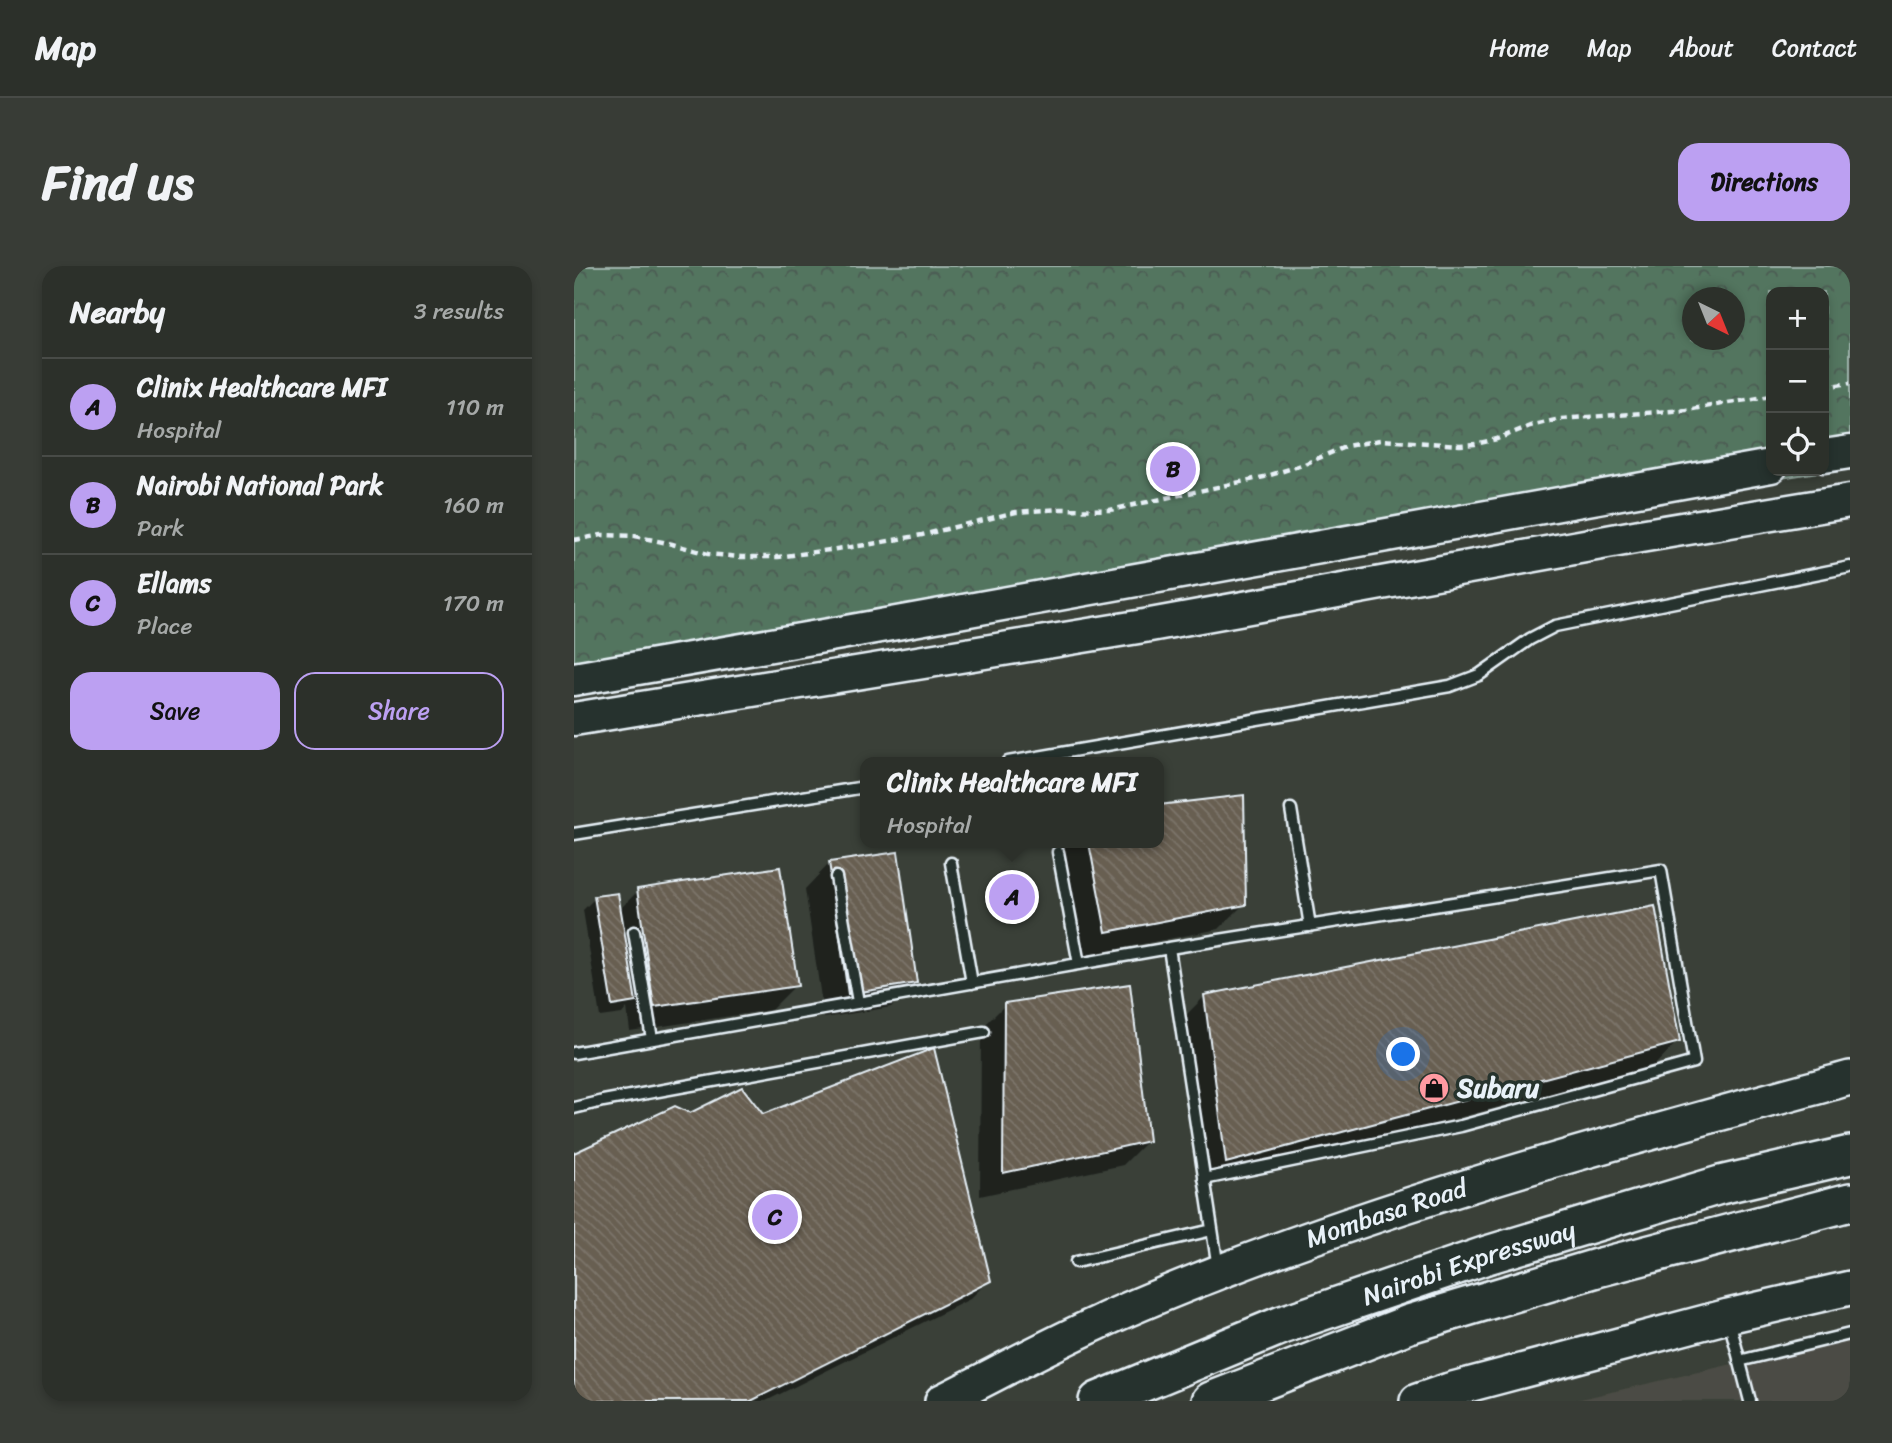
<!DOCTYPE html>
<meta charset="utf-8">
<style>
:root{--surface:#2c302a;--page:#383c36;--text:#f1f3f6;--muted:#a6a9a8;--line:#484b47;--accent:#bca0f2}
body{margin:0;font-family:Sriracha,sans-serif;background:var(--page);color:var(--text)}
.controls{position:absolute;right:21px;top:21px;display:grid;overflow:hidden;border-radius:14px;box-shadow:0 4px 10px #0003}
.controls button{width:63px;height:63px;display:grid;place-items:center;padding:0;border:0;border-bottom:2px solid var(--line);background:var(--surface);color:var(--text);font:35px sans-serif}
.compass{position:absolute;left:1108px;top:21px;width:63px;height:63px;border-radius:50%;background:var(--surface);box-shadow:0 4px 10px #0003;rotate:137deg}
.you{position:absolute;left:830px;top:789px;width:24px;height:24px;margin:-18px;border:5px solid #fff;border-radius:50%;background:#1a73e8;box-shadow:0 0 0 10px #1a73e833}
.badge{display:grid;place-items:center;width:46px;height:46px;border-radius:50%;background:var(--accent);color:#111;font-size:23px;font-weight:700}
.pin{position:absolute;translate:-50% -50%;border:4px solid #fff;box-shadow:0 2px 7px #0006}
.popup{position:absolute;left:286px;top:491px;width:304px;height:91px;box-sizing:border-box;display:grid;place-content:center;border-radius:14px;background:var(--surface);filter:drop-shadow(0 2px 5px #0005);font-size:23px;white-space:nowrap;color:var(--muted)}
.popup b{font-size:26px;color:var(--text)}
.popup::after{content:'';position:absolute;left:50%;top:100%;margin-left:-14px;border:14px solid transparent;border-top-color:var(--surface)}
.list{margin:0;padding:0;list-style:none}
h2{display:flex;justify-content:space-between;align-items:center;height:91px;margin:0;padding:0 28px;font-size:30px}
h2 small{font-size:23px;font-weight:400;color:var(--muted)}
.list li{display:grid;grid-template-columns:46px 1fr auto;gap:21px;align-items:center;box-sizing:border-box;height:98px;padding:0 28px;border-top:2px solid var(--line)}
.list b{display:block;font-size:26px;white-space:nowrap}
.list p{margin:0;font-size:23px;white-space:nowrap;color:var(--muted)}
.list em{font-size:23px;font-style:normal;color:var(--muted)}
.actions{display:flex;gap:14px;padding:21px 28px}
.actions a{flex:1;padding:16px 0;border:2px solid var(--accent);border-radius:21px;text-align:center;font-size:24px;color:var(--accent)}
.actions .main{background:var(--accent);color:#111}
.icon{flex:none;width:38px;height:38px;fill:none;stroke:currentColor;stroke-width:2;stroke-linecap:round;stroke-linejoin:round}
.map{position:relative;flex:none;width:1276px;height:1135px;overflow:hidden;border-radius:21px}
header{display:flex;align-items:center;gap:42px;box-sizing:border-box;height:98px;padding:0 35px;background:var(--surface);border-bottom:2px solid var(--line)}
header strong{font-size:33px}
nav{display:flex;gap:38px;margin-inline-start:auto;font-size:24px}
.intro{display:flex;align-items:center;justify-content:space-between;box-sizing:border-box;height:168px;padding:0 42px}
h1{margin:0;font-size:49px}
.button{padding:18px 32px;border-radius:21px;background:var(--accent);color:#111;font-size:24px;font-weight:700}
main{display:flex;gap:42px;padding:0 42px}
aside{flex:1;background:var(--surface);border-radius:21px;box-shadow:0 4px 10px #0003}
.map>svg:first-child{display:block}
.built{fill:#4b4c44}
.forest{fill:url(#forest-crowns);stroke:#9eb2ab;stroke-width:2;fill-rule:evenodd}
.shadow{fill:#0007}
.building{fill:url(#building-back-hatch);stroke:#e8f1f8;stroke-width:2}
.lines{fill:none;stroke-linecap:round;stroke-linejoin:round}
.service-casing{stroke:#e8f1f8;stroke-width:15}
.primary-casing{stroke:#e8f1f8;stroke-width:37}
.trunk-casing{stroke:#e8f1f8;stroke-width:38}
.motorway-casing{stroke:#e8f1f8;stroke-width:42}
.path{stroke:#e8f1f8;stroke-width:4.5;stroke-dasharray:7 5;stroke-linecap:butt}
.service{stroke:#26332d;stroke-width:10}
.primary{stroke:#26332d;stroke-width:32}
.trunk{stroke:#26332d;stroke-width:33}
.motorway{stroke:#26332d;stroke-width:37}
.labels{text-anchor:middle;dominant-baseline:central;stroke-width:7;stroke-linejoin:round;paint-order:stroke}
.poi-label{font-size:26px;font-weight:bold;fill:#e8f1f8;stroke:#26332d;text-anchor:start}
.street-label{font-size:26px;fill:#e8f1f8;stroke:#26332d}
</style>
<header>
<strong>Map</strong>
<nav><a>Home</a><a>Map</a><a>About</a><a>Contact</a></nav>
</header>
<div class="intro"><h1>Find us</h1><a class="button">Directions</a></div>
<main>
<aside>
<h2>Nearby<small>3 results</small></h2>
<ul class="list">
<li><span class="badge">A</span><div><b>Clinix Healthcare MFI</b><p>Hospital</p></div><em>110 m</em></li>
<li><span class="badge">B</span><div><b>Nairobi National Park</b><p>Park</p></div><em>160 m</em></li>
<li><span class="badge">C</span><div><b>Ellams</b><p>Place</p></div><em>170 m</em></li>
</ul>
<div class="actions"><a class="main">Save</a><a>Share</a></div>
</aside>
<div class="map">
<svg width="1276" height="1135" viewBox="0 0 1276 1135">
<defs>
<pattern id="forest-crowns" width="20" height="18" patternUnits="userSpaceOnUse" patternTransform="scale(1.75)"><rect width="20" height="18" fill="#53745e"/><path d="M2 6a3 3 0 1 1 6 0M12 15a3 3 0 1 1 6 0" fill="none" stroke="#4c5c53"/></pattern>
<pattern id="building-back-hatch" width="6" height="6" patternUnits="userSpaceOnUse" patternTransform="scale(1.75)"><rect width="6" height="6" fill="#675e51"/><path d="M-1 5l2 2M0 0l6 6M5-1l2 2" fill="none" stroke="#7d766b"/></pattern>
</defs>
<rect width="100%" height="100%" fill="#3a4038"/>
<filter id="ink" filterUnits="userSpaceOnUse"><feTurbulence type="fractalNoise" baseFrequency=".0143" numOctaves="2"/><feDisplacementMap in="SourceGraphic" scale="14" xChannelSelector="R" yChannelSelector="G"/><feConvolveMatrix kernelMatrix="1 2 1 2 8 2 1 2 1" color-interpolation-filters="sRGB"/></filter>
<g filter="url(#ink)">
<path class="built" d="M1276,1071V1135H998Z"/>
<path class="forest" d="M0,0H1276V201L0,404ZM1197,26H1250V205H1197ZM1118,32H1160V74H1118Z"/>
<path class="shadow" d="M585,541L670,638L645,663L508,690L487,577H585Z
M255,598L342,717L317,741L250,752L231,623Z
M64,625L222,719L197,744L56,765L53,742L48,748L26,751L9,644L21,632L45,644Z
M630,731L1104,775L1080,800L628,920L606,755Z
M431,739L574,874L549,899L406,930L407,763Z
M116,849L188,850L415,1014L396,1033L192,1135H0V888Z"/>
<path class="building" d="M670,529L672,639L532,666L515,577H585V539Z
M324,586L343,717L274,728L255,596Z
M206,601L224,720L80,741L63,623Z
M44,627L62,736L38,740L20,630Z
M1081,640L1106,776L652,897L630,729Z
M556,718L575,875L429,907L430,737Z
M360,782L417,1015L177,1135H0V887L101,840L116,847L168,821L189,848Z"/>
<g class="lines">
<g class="service-casing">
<path id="service" d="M434,496L876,420L905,409L956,373L981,360L1276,301
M717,543L736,660
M0,568L291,521
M484,586L505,698
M377,597L398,717
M262,611L284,736
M60,666L78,773
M595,682L644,1002
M0,787L595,682L1087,604L1120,796L887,860L630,913
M0,842L29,835L410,766
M502,996L638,964
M1155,1054L1176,1135
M1165,1095L1276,1068"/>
</g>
<g class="primary-casing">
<path id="primary" d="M1250,190L1276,186
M0,413L267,367L1197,200
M0,453L576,359L1066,270L1276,235"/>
</g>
<g class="trunk-casing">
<g id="trunk">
<path id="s1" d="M368,1135C420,1109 471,1081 524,1057C563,1038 605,1022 645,1006C851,926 1064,870 1276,812"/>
<path d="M843,1135L875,1124L1154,1050L1276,1022"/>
</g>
</g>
<g class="motorway-casing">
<g id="motorway">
<path id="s2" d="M524,1135L708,1059L913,989L1146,919L1276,889"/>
<path d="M637,1135L835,1058L1023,1002L1276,936"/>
</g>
</g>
<path class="path" d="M1250,121L1276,117
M0,274L28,269L60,270L98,278L134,288L167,291H204L292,279L348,269L442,246L487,243L536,244L690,211L728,199L773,180L806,174L886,179L901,178L923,173L956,160L986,153L1112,144L1197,130"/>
<use href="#service" class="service"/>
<use href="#primary" class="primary"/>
<use href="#trunk" class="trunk"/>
<use href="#motorway" class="motorway"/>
</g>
</g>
<defs>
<g id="shop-disc" transform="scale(1.575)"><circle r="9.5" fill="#ff9aa2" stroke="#26332d"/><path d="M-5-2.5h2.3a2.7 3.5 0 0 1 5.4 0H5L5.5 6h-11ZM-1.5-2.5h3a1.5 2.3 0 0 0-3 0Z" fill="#111"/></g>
</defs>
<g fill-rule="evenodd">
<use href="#shop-disc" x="860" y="822"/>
</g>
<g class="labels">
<g class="poi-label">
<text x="883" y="822">Subaru</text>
</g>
<g class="street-label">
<text stroke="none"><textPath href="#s1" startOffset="483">Mombasa Road</textPath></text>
<text stroke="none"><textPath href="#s2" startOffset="396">Nairobi Expressway</textPath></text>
</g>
</g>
</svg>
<div class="controls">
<button>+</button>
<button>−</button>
<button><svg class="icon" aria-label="locate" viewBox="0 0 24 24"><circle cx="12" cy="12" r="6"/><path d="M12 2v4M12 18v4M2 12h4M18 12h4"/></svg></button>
</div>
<svg class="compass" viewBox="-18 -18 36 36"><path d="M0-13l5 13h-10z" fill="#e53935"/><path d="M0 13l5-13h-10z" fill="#a6a9a8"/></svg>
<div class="you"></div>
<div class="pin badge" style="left:438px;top:631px">A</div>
<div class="popup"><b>Clinix Healthcare MFI</b>Hospital</div>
<div class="pin badge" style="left:599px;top:203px">B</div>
<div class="pin badge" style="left:201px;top:951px">C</div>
</div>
</main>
